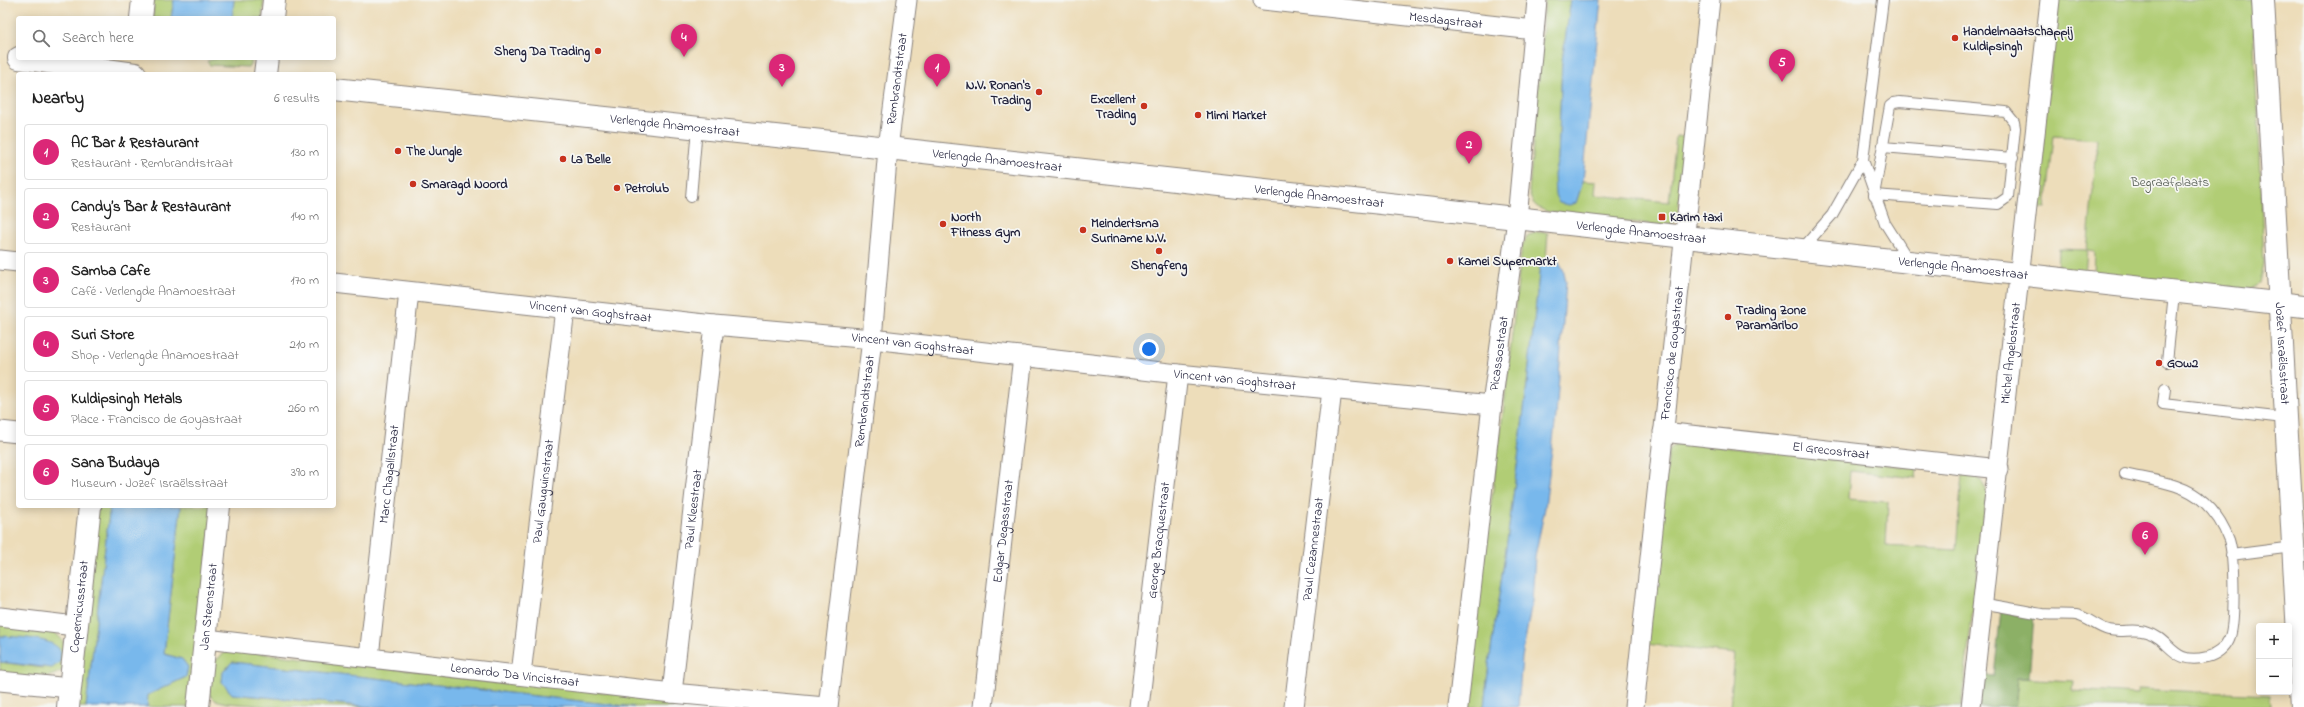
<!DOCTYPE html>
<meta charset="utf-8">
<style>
:root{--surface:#fff;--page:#f2f2f2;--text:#222;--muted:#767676;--line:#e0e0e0;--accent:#db2777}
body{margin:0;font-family:"Indie Flower",sans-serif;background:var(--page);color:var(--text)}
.controls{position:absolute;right:12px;bottom:12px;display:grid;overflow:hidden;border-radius:4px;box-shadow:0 2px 10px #0003}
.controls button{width:36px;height:36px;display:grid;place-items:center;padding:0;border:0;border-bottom:1px solid var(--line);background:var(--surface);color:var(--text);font:20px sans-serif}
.you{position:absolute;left:1149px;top:349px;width:14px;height:14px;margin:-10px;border:3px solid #fff;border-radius:50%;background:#1a73e8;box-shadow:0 0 0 6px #1a73e833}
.badge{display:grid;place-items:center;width:26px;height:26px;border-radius:50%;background:var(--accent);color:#fff;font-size:13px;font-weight:700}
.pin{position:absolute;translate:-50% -33px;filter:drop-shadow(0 1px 2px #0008)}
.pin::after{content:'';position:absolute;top:21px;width:14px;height:12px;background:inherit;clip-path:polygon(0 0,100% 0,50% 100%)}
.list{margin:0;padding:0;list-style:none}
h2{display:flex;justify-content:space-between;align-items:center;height:52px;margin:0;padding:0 16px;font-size:17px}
h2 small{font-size:13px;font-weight:400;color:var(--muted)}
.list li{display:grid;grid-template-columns:26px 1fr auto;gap:12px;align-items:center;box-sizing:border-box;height:56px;margin:0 8px 8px;padding:0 8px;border:1px solid var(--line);border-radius:4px}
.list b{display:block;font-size:15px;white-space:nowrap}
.list p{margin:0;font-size:13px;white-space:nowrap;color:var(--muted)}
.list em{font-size:13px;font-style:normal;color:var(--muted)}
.icon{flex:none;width:22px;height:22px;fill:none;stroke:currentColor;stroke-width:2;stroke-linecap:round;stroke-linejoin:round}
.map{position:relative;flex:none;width:2304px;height:707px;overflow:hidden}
.search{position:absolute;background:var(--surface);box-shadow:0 2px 10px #0003;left:16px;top:16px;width:320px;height:44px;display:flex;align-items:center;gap:10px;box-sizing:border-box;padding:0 14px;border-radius:4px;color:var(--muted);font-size:15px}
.panel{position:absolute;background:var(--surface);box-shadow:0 2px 10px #0003;left:16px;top:72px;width:320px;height:436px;border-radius:4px}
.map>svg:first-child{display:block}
.green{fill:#b1cd74;stroke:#6a7858}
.forest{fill:#8cb066;stroke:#576950}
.water{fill:#78b8ec;stroke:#4d6d94}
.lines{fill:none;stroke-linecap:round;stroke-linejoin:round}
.service-casing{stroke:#88807a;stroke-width:12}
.minor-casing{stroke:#88807a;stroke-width:21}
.tertiary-casing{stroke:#88807a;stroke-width:24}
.service{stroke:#fff;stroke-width:10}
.minor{stroke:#fff;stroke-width:19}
.tertiary{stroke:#fff;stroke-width:22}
.poi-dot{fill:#c8321e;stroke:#f6f6f2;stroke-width:1.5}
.labels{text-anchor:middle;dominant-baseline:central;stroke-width:3.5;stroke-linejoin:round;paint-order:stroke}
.street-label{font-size:13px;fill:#22223b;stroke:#f6f6f2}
.poi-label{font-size:13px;font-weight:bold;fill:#22223b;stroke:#f6f6f2;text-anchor:start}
.park-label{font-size:13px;fill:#4d554c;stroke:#f6f6f2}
</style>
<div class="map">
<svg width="2304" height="707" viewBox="0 0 2304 707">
<rect width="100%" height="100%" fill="#f6f6f2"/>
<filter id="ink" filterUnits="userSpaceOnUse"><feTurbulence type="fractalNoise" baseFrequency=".025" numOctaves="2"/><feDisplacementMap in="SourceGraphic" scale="8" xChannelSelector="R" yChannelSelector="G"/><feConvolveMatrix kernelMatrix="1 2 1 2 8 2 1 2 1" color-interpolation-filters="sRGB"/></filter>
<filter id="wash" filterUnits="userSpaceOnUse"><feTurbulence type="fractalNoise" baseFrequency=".012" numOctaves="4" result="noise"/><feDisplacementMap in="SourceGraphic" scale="16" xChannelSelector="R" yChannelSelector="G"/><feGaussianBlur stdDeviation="0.9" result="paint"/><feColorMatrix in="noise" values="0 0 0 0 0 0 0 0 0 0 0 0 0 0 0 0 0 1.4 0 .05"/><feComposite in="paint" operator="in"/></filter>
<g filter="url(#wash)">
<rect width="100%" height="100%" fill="#edddba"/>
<path class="green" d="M154,0H174L171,18H153Z
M234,0H264L262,18H232Z
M1545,0H1571L1562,61L1558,159L1554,175L1576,203L1583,181L1596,182L1595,195L1669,202L1676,136L1686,137L1678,213L1674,222L1666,226L1549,212C1537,208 1532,205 1529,192Z
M2058,0H2252L2264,263L2260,283L2251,289L2094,273L2095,252L2087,251L2085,274L2058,271L2059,249L2087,250L2098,139L2054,136L2046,208L2036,207Z
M218,58H254L248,67L210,65L207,61Z
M1536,232L1548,233L1546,259L1540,265C1531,353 1521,440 1509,527C1501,587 1490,647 1484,707H1464L1504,406L1522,246L1527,237Z
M1686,443L1917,468L1916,478L1850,471L1848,499L1888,502L1886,546L1956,550L1962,475C1978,477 1982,477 1987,493L1961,707H1730L1735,654L1646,644L1669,450L1676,444Z
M98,506H110L86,707H76Z
M181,506H213L190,707H147V695L186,677L188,667L182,659L164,654Z
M0,624L52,631C68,641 66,652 64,669C47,683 20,676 0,675V662L43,668L44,641L0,636Z
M232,650L736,707H634L232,662L223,672L222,682L232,694L372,707H279L227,703L215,700L209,694C211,674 210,657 232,650Z
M2018,678L2073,681L2072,690L2137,694L2138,689L2270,695L2271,707H2015Z"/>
<path class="forest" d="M2001,611L2034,617L2029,678H2018L2015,707H1977L1981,675L1994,676Z"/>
<path class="water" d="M174,0H234L232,18H171Z
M1571,0H1601L1583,181L1576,203L1569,205L1559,203L1555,195L1554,175L1558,159L1562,61Z
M1546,259L1558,260L1563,269L1566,282L1556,416L1545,508L1535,556L1532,601L1522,658L1518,707H1484C1490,647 1501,587 1509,527C1521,440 1531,353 1540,265Z
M110,506H181L164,654L182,659L188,667L186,677L148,695L147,707H86Z
M0,636C13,637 58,637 61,653C61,655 60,660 60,662L52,668L0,662Z
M232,662L634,707H372L232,694L222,682L223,672Z"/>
</g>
<g filter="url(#ink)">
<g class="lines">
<g class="service-casing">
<path id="service" d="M1900,102L2006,112L2014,122L2015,128L2008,197L1998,204L1874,195L1890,106L1894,103Z
M1883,147L2013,158
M1863,160L1885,223L1909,261
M691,197L697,128
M1802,249L1832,215L1863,160L1883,0
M2167,362L2174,293
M2165,389L2163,404L2284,418
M2231,555L2293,547
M1983,604C2003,606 2023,611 2043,614C2054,615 2066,614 2076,615C2088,617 2098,628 2109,630C2121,633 2134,628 2146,632C2172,639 2171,666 2207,657C2216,655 2225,648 2229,639C2236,625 2234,555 2229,540C2224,526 2215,512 2204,502C2185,483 2150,480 2125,474"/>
</g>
<g class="minor-casing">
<g id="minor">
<path id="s1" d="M1263,0L1534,30"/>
<path d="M0,260L18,262"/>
<path id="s2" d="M334,283L714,325L872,339L1178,374L1492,405"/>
<path d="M0,431L18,433"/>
<path id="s3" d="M1663,432L1999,469"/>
<path d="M0,617L75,626"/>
<path id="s4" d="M206,639L672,693L825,707"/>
<path id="s5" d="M369,657L409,292"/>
<path id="s6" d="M521,674L565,309"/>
<path d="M0,681L70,688"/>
<path id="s7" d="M672,693L714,325"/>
<path id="s8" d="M828,707L872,339L888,148L907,0"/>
<path id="s9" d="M983,707L1023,356"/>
<path id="s10" d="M1139,707L1178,374"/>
<path id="s11" d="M1294,707L1332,390"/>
<path id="s12" d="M1458,707L1492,405L1517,219L1537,0"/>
<path id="s13" d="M1634,707L1710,0"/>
<path id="s14" d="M1971,707L2050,0"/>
</g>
</g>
<g class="tertiary-casing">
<g id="tertiary">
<path id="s15" d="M2263,0L2302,707"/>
<path d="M141,18L143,0"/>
<path d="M272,18L274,0"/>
<path d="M19,58L135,74"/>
<path d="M265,74L267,58"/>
<path id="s16" d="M334,89L888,148L2304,306"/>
<path id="s17" d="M68,707L90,506"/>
<path id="s18" d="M198,707L219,506"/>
</g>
</g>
<use href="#service" class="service"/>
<use href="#minor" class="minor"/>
<use href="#tertiary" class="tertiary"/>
</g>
</g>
<g class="poi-dot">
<circle cx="1955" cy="38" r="4"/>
<circle cx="598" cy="51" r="4"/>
<circle cx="1039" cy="92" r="4"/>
<circle cx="1144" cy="106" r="4"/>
<circle cx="1198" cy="115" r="4"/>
<circle cx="398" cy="151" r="4"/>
<circle cx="563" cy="159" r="4"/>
<circle cx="413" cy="184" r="4"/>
<circle cx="617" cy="188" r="4"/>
<rect x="1658" y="213" width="8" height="8" rx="2"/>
<circle cx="943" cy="224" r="4"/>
<circle cx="1083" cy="230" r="4"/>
<circle cx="1159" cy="251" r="4"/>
<circle cx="1450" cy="261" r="4"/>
<circle cx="1728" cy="317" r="4"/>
<circle cx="2159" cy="363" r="4"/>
</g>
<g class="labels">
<g class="street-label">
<text stroke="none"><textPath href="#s1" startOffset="184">Mesdagstraat</textPath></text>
<text stroke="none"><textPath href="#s8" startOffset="632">Rembrandtstraat</textPath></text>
<text stroke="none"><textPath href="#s16" startOffset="343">Verlengde Anamoestraat</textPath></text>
<text stroke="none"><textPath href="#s16" startOffset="667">Verlengde Anamoestraat</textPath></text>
<text stroke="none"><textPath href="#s16" startOffset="991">Verlengde Anamoestraat</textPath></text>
<text stroke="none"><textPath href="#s16" startOffset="1315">Verlengde Anamoestraat</textPath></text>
<text stroke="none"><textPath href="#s16" startOffset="1639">Verlengde Anamoestraat</textPath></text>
<text stroke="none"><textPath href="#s2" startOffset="258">Vincent van Goghstraat</textPath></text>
<text stroke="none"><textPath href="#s2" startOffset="582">Vincent van Goghstraat</textPath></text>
<text stroke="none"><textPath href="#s13" startOffset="356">Francisco de Goyastraat</textPath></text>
<text stroke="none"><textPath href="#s12" startOffset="356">Picassostraat</textPath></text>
<text stroke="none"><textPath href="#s14" startOffset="356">Michel Angelostraat</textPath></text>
<text stroke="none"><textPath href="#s15" startOffset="354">Jozef Israëlsstraat</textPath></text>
<text stroke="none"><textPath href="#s2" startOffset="906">Vincent van Goghstraat</textPath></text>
<text stroke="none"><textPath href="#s8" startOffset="308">Rembrandtstraat</textPath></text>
<text stroke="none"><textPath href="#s3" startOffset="169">El Grecostraat</textPath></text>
<text stroke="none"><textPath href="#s5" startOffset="184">Marc Chagallstraat</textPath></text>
<text stroke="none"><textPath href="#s6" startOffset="184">Paul Gauguinstraat</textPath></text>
<text stroke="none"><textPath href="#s7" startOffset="185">Paul Kleestraat</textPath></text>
<text stroke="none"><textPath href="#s9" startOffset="177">Edgar Degasstraat</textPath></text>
<text stroke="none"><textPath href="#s10" startOffset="168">George Bracquestraat</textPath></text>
<text stroke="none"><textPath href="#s11" startOffset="159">Paul Cezannestraat</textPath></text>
<text stroke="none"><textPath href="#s17" startOffset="101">Copernicusstraat</textPath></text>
<text stroke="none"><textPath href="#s18" startOffset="101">Jan Steenstraat</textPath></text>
<text stroke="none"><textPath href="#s4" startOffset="311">Leonardo Da Vincistraat</textPath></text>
</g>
<g class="poi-label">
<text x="1963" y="31">Handelmaatschappij<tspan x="1963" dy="15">Kuldipsingh</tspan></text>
<text x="590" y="51" text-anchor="end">Sheng Da Trading</text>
<text x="1031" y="85" text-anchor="end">N.V. Ronan's<tspan x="1031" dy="15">Trading</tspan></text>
<text x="1136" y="99" text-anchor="end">Excellent<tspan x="1136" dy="15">Trading</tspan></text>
<text x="1206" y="115">Mimi Market</text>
<text x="406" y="151">The Jungle</text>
<text x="571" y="159">La Belle</text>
<text x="421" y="184">Smaragd Noord</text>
<text x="625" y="188">Petrolub</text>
<text x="951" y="217">North<tspan x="951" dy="15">Fitness Gym</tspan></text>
<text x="1670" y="217">Karim taxi</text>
<text x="1091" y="223">Meindertsma<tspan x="1091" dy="15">Suriname N.V.</tspan></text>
<text x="1458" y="261">Kamei Supermarkt</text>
<text x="1159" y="265" text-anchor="middle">Shengfeng</text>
<text x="1736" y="310">Trading Zone<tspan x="1736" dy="15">Paramaribo</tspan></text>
<text x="2167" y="363">GOw2</text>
</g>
<g class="park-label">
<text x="2170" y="182">Begraafplaats</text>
</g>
</g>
</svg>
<div class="controls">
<button>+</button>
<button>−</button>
</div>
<div class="you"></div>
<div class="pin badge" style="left:937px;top:87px">1</div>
<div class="pin badge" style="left:1469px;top:164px">2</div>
<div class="pin badge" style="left:782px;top:87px">3</div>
<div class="pin badge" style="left:684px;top:57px">4</div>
<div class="pin badge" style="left:1782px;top:82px">5</div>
<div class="pin badge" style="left:2145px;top:555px">6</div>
<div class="search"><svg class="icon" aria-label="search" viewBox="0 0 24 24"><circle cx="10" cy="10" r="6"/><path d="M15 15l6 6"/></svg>Search here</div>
<section class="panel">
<h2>Nearby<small>6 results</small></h2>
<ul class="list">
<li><span class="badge">1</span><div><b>AC Bar &amp; Restaurant</b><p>Restaurant · Rembrandtstraat</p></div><em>130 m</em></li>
<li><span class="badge">2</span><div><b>Candy’s Bar &amp; Restaurant</b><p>Restaurant</p></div><em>140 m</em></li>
<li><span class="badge">3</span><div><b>Samba Cafe</b><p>Café · Verlengde Anamoestraat</p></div><em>170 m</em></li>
<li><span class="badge">4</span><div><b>Suri Store</b><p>Shop · Verlengde Anamoestraat</p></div><em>210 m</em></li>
<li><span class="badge">5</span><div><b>Kuldipsingh Metals</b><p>Place · Francisco de Goyastraat</p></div><em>260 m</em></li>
<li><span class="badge">6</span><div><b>Sana Budaya</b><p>Museum · Jozef Israëlsstraat</p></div><em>390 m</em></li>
</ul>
</section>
</div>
